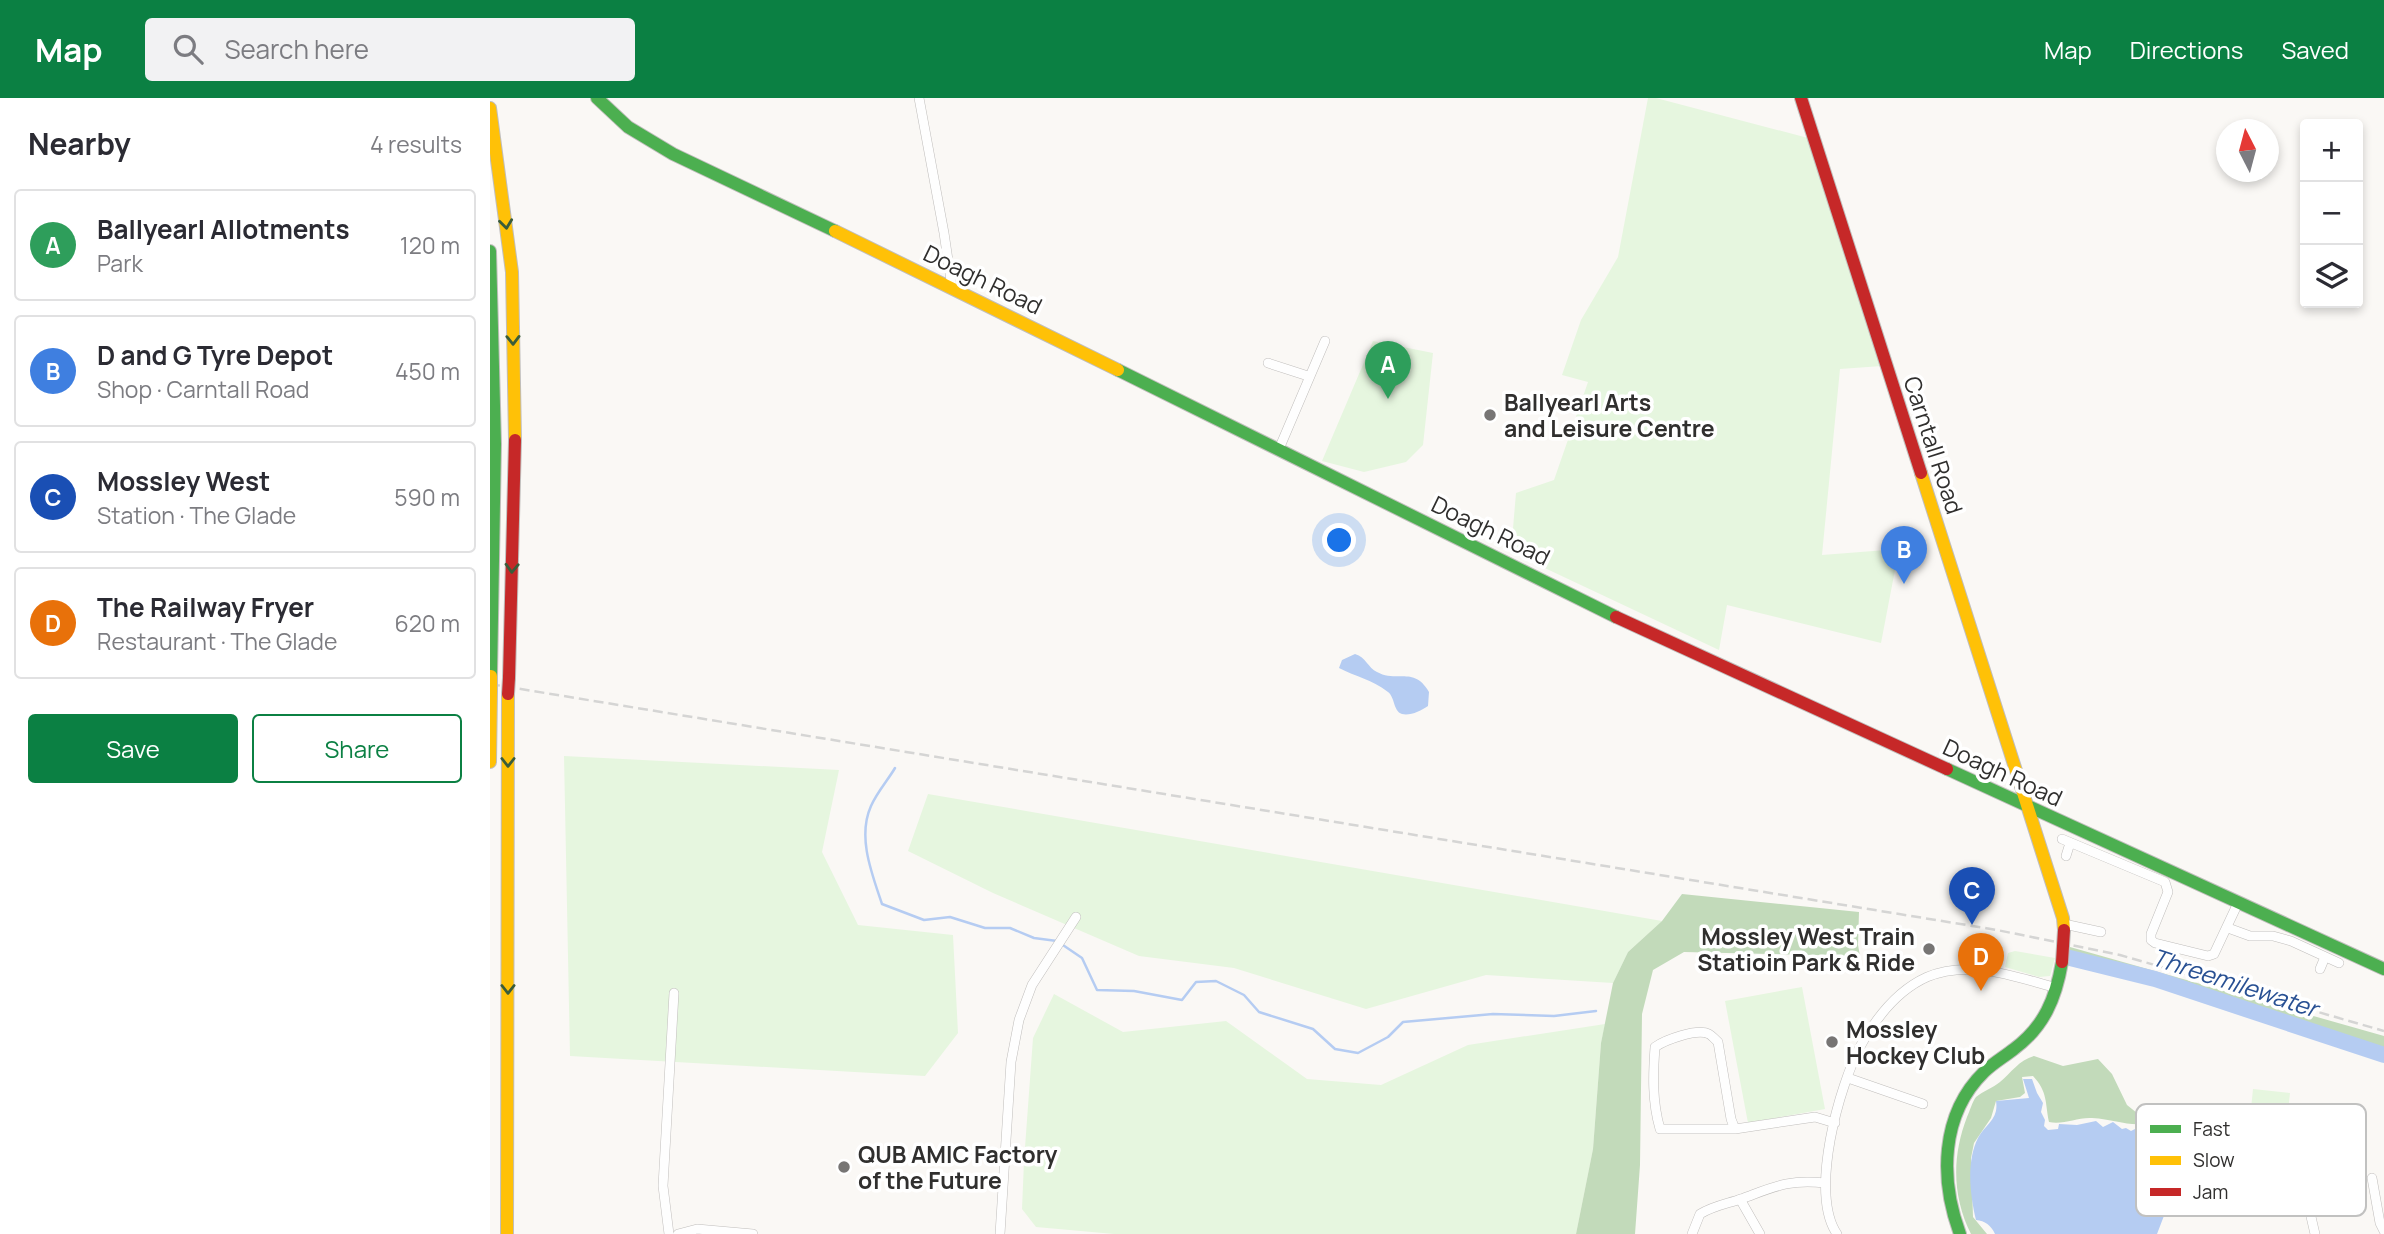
<!DOCTYPE html>
<meta charset="utf-8">
<style>
:root{--surface:#fff;--page:#f2f2f3;--text:#2b2b33;--muted:#7c7c81;--line:#e1e1e2;--accent:#0b8043}
body{margin:0;font-family:Manrope,sans-serif;background:var(--page);color:var(--text)}
.controls{position:absolute;right:21px;top:21px;display:grid;overflow:hidden;border-radius:7px;box-shadow:0 4px 10px #0003}
.controls button{width:63px;height:63px;display:grid;place-items:center;padding:0;border:0;border-bottom:2px solid var(--line);background:var(--surface);color:var(--text);font:35px sans-serif}
.compass{position:absolute;left:1726px;top:21px;width:63px;height:63px;border-radius:50%;background:var(--surface);box-shadow:0 4px 10px #0003;rotate:354deg}
.you{position:absolute;left:850px;top:443px;width:24px;height:24px;margin:-18px;border:5px solid #fff;border-radius:50%;background:#1a73e8;box-shadow:0 0 0 10px #1a73e833}
.badge{display:grid;place-items:center;width:46px;height:46px;border-radius:50%;background:var(--accent);color:#fff;font-size:23px;font-weight:700}
.pin{position:absolute;translate:-50% -58px;filter:drop-shadow(0 2px 4px #0008)}
.pin::after{content:'';position:absolute;top:37px;width:24px;height:21px;background:inherit;clip-path:polygon(0 0,100% 0,50% 100%)}
.list{margin:0;padding:0;list-style:none}
h2{display:flex;justify-content:space-between;align-items:center;height:91px;margin:0;padding:0 28px;font-size:30px}
h2 small{font-size:23px;font-weight:400;color:var(--muted)}
.list li{display:grid;grid-template-columns:46px 1fr auto;gap:21px;align-items:center;box-sizing:border-box;height:112px;margin:0 14px 14px;padding:0 14px;border:2px solid var(--line);border-radius:7px}
.list b{display:block;font-size:26px;white-space:nowrap}
.list p{margin:0;font-size:23px;white-space:nowrap;color:var(--muted)}
.list em{font-size:23px;font-style:normal;color:var(--muted)}
.actions{display:flex;gap:14px;padding:21px 28px}
.actions a{flex:1;padding:16px 0;border:2px solid var(--accent);border-radius:7px;text-align:center;font-size:24px;color:var(--accent)}
.actions .main{background:var(--accent);color:#fff}
.icon{flex:none;width:38px;height:38px;fill:none;stroke:currentColor;stroke-width:2;stroke-linecap:round;stroke-linejoin:round}
.map{position:relative;flex:none;width:1894px;height:1136px;overflow:hidden}
header{display:flex;align-items:center;gap:42px;box-sizing:border-box;height:98px;padding:0 35px;background:var(--accent);color:#fff}
header strong{font-size:33px}
nav{display:flex;gap:38px;margin-inline-start:auto;font-size:24px}
.search{width:490px;height:63px;background:var(--page);display:flex;align-items:center;gap:18px;box-sizing:border-box;padding:0 24px;border-radius:7px;color:var(--muted);font-size:26px}
main{display:flex}
aside{flex:1;background:var(--surface)}
.map>svg:first-child{display:block}
.green{fill:#e6f6df}
.forest{fill:#c2daba}
.water{fill:#b5ccf2}
.lines{fill:none;stroke-linecap:round;stroke-linejoin:round}
.stream{stroke:#b5ccf2;stroke-width:2.5}
.river{stroke:#b5ccf2;stroke-width:16}
.street-casing{stroke:#c0bebc;stroke-width:10}
.fast-casing{stroke:#c0bebc;stroke-width:14}
.slow-casing{stroke:#c0bebc;stroke-width:14}
.jam-casing{stroke:#c0bebc;stroke-width:14}
.street{stroke:#fefefe;stroke-width:9}
.fast{stroke:#4caf50;stroke-width:12}
.slow{stroke:#ffc107;stroke-width:12}
.jam{stroke:#c62828;stroke-width:12}
.rail{stroke:#d5d5d4;stroke-width:2.5;stroke-dasharray:10 5;stroke-linecap:butt}
.slow-bridge-casing{stroke:#c0bebc;stroke-width:14;stroke-linecap:butt}
.jam-bridge-casing{stroke:#c0bebc;stroke-width:14;stroke-linecap:butt}
.slow-bridge{stroke:#ffc107;stroke-width:12}
.jam-bridge{stroke:#c62828;stroke-width:12}
.oneway{stroke:#3a5c3a}
.poi-dot{fill:#777574;stroke:#fff;stroke-width:2.5}
.labels{text-anchor:middle;dominant-baseline:central;stroke-width:7;stroke-linejoin:round;paint-order:stroke}
.street-label{font-size:23px;fill:#302f2e;stroke:#fff}
.poi-label{font-size:23px;font-weight:bold;fill:#302f2e;stroke:#fff;text-anchor:start}
.water-label{font-size:24px;font-style:italic;fill:#285093;stroke:#fff}
.key{fill:#fff;stroke:#c1c1c0;stroke-width:2}
.key-label{font-size:19px;fill:#302f2e}
</style>
<header>
<strong>Map</strong>
<div class="search"><svg class="icon" aria-label="search" viewBox="0 0 24 24"><circle cx="10" cy="10" r="6"/><path d="M15 15l6 6"/></svg>Search here</div>
<nav><a>Map</a><a>Directions</a><a>Saved</a></nav>
</header>
<main>
<aside>
<h2>Nearby<small>4 results</small></h2>
<ul class="list">
<li><span class="badge" style="background:#2e9e5b">A</span><div><b>Ballyearl Allotments</b><p>Park</p></div><em>120 m</em></li>
<li><span class="badge" style="background:#3f7fe0">B</span><div><b>D and G Tyre Depot</b><p>Shop · Carntall Road</p></div><em>450 m</em></li>
<li><span class="badge" style="background:#1a4fb4">C</span><div><b>Mossley West</b><p>Station · The Glade</p></div><em>590 m</em></li>
<li><span class="badge" style="background:#e8710a">D</span><div><b>The Railway Fryer</b><p>Restaurant · The Glade</p></div><em>620 m</em></li>
</ul>
<div class="actions"><a class="main">Save</a><a>Share</a></div>
</aside>
<div class="map">
<svg width="1894" height="1136" viewBox="0 0 1894 1136">
<rect width="100%" height="100%" fill="#faf8f5"/>
<path class="green" d="M1158,0H1166L1318,40L1392,268L1350,271L1332,457L1409,451L1391,545L1237,507L1229,552L1021,454L1026,395L1064,382L1098,284L1072,277L1091,222L1128,159Z
M883,243L943,255L933,347L916,364L874,374L832,363Z
M74,658L349,672L332,754L368,827L463,837L468,935L435,978L80,958Z
M438,696L1172,823L1138,854L1123,885L996,877L876,911L744,870L649,858L503,795L418,753Z
M1525,853L1565,860L1560,878L1549,879L1515,869L1518,855Z
M1312,889L1335,1011L1258,1025L1235,903Z
M564,896L633,934L736,923L817,981L891,987L978,947L1115,926L1111,945L1103,1051L1086,1136H624L546,1129L532,1111L534,1063L543,940Z
M1763,991L1800,995L1796,1031L1766,1027V1022L1760,1021Z"/>
<path class="forest" d="M1192,796L1369,814L1368,847L1370,858L1194,854L1163,872L1152,916L1150,1067L1145,1136H1086L1103,1051L1111,945L1123,885L1138,854L1172,823Z
M1580,849L1894,938V954L1579,864Z
M1544,958L1573,968L1608,961L1622,976L1637,1007L1647,1015L1675,1008L1686,1011L1690,1020L1688,1024L1676,1018C1648,1034 1632,1022 1602,1020C1587,1019 1574,1027 1559,1024C1555,1005 1558,994 1543,978L1532,979L1535,995L1530,999L1506,1003L1501,1020L1484,1045L1481,1060L1483,1119L1497,1136H1481C1462,1098 1462,1058 1477,1019C1480,1013 1482,1004 1486,999C1493,993 1503,990 1510,984C1521,975 1529,962 1544,958Z"/>
<path class="water" d="M865,556C876,559 878,570 887,574C907,585 924,568 939,594L938,608C931,613 920,618 912,616C903,613 905,599 898,594C881,581 866,579 849,570L852,562Z
M1533,981H1542L1547,995L1553,1005L1551,1014L1555,1022L1554,1028L1558,1032L1568,1031L1569,1026L1587,1027L1606,1023L1613,1029L1623,1024L1632,1031L1636,1030L1641,1033L1649,1029L1657,1031L1659,1026L1667,1030L1676,1018L1682,1023L1690,1025L1691,1030L1696,1029C1704,1039 1701,1048 1698,1059H1690L1685,1069L1690,1076L1667,1136H1505C1501,1127 1495,1123 1486,1122C1480,1097 1476,1064 1488,1040C1496,1026 1509,1021 1506,1003L1539,1000Z"/>
<g class="lines">
<path class="stream" d="M405,670C398,682 387,694 381,708C367,739 382,776 392,806L434,822L460,819L495,830H520L544,840L567,843L592,860L607,892L644,893L692,902L706,884L726,883L754,897L769,914L823,931L845,951L868,955L898,939L913,924L1003,916L1064,918L1106,913"/>
<path class="river" d="M1580,860L1665,881L1894,957"/>
<g class="street-casing">
<path id="street" d="M429,0L454,135L462,189
M778,265L818,278
M789,351L835,243
M1572,741L1675,784L1678,794L1661,836V842L1665,845L1718,858L1724,856L1748,805
M1576,758L1580,745
M1574,826L1611,834
M1738,830L1760,838H1783L1801,843L1849,865
M1830,871L1835,859
M1358,980L1433,1006
M1245,1031L1241,1021L1228,944C1227,943 1220,936 1219,936C1207,930 1175,942 1165,949C1163,977 1162,1003 1170,1031H1245L1325,1019L1345,1025
M1882,1080L1890,1125L1894,1133
M1756,1098L1813,1105L1819,1110L1825,1136
M1250,1101L1270,1136
M179,1136L173,1088L184,895
M188,1136L207,1131L263,1136
M510,1136L521,964L529,922L542,887L586,819
M1202,1136L1210,1116C1223,1108 1236,1106 1251,1101C1284,1089 1298,1081 1335,1085
M1347,1136C1319,1095 1349,988 1371,947C1386,920 1408,892 1437,879C1479,861 1526,879 1567,890"/>
</g>
<g class="fast-casing">
<path id="fast" d="M107,0L138,29L183,56L345,133
M0,153L5,346L1,578
M628,272L1126,519
M1457,671L1894,871
M1470,1136C1450,1082 1450,1017 1494,974C1503,965 1514,959 1524,951C1554,929 1566,900 1572,864"/>
</g>
<g class="slow-casing">
<path id="slow" d="M0,10L22,174L25,342
M345,133L628,272
M1431,375L1573,820L1574,832
M0,664L1,593
M17,1136L18,596"/>
</g>
<g class="jam-casing">
<path id="jam" d="M1311,0L1431,375
M1126,519L1457,671
M19,580L25,342"/>
</g>
<use href="#street" class="street"/>
<use href="#fast" class="fast"/>
<use href="#slow" class="slow"/>
<use href="#jam" class="jam"/>
<path class="rail" d="M0,586L1507,832L1630,857L1894,933"/>
<g class="slow-bridge-casing">
<path id="slow-bridge" d="M1,578V593"/>
</g>
<g class="jam-bridge-casing">
<path id="jam-bridge" d="M18,596L19,580
M1572,864L1574,832"/>
</g>
<use href="#slow-bridge" class="slow-bridge"/>
<use href="#jam-bridge" class="jam-bridge"/>
</g>
<defs><path id="oneway-chevron" d="M-2-3.5L2.5 0L-2 3.5" fill="none" stroke-width="1.6" stroke-linecap="round" stroke-linejoin="round" transform="scale(1.75)"/></defs>
<g class="oneway">
<use href="#oneway-chevron" transform="translate(16 126) rotate(83)"/>
<use href="#oneway-chevron" transform="translate(23 242) rotate(89)"/>
<use href="#oneway-chevron" transform="translate(22 470) rotate(92)"/>
<use href="#oneway-chevron" transform="translate(18 664) rotate(90)"/>
<use href="#oneway-chevron" transform="translate(18 891) rotate(90)"/>
</g>
<g class="poi-dot">
<circle cx="1000" cy="317" r="7"/>
<circle cx="1439" cy="851" r="7"/>
<circle cx="1342" cy="944" r="7"/>
<circle cx="354" cy="1069" r="7"/>
</g>
<g class="labels">
<g class="street-label">
<text transform="translate(493 181) rotate(26)">Doagh Road</text>
<text transform="translate(1444 347) rotate(72)">Carntall Road</text>
<text transform="translate(1001 432) rotate(26)">Doagh Road</text>
<text transform="translate(1513 674) rotate(25)">Doagh Road</text>
</g>
<g class="poi-label">
<text x="1014" y="304">Ballyearl Arts<tspan x="1014" dy="26">and Leisure Centre</tspan></text>
<text x="1425" y="838" text-anchor="end">Mossley West Train<tspan x="1425" dy="26">Statioin Park &amp; Ride</tspan></text>
<text x="1356" y="931">Mossley<tspan x="1356" dy="26">Hockey Club</tspan></text>
<text x="368" y="1056">QUB AMIC Factory<tspan x="368" dy="26">of the Future</tspan></text>
</g>
<g class="water-label">
<text transform="translate(1745 884) rotate(18)">Threemilewater</text>
</g>
</g>
<rect x="1646" y="1006" width="230" height="112" rx="10" class="key"/>
<rect x="1660" y="1027" width="31" height="8" fill="#4caf50"/>
<rect x="1660" y="1058" width="31" height="9" fill="#ffc107"/>
<rect x="1660" y="1090" width="31" height="8" fill="#c62828"/>
<g class="key-label">
<text x="1703" y="1038">Fast</text>
<text x="1703" y="1069">Slow</text>
<text x="1703" y="1101">Jam</text>
</g>
</svg>
<div class="controls">
<button>+</button>
<button>−</button>
<button><svg class="icon" aria-label="layers" viewBox="0 0 24 24"><path d="M12 4l9 5-9 5-9-5zM3 14l9 5 9-5"/></svg></button>
</div>
<svg class="compass" viewBox="-18 -18 36 36"><path d="M0-13l5 13h-10z" fill="#e53935"/><path d="M0 13l5-13h-10z" fill="#7c7c81"/></svg>
<div class="you"></div>
<div class="pin badge" style="left:898px;top:301px;background:#2e9e5b">A</div>
<div class="pin badge" style="left:1414px;top:486px;background:#3f7fe0">B</div>
<div class="pin badge" style="left:1482px;top:827px;background:#1a4fb4">C</div>
<div class="pin badge" style="left:1491px;top:893px;background:#e8710a">D</div>
</div>
</main>
